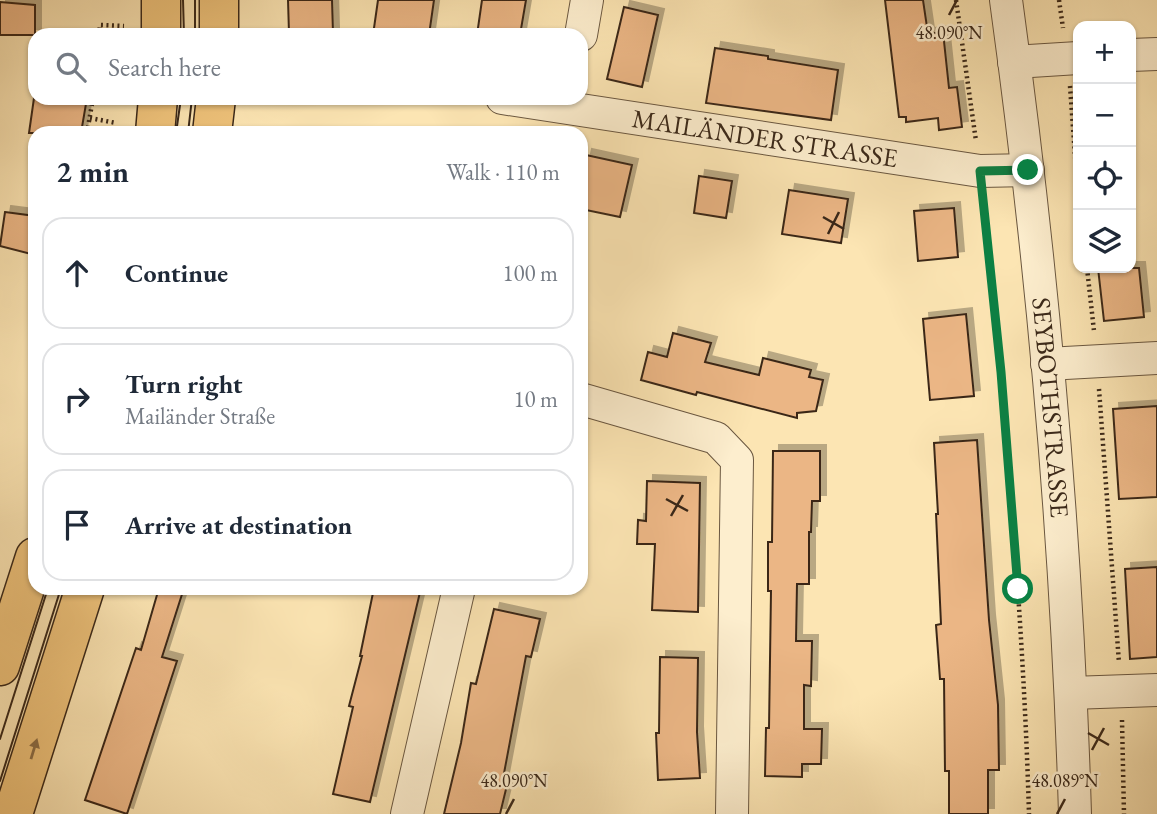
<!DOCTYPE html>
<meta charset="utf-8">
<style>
:root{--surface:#fff;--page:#f6f6f7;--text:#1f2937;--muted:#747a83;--line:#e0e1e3}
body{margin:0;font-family:"EB Garamond",serif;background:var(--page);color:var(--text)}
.controls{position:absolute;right:21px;top:21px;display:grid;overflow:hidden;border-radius:14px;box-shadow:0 2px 5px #0004}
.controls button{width:63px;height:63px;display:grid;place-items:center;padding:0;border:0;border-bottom:2px solid var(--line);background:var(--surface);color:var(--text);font:35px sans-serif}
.stop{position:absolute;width:21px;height:21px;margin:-16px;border:5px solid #0b8043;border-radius:50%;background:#fff}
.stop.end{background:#0b8043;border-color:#fff;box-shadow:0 2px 7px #0008}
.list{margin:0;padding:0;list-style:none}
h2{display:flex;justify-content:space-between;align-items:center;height:91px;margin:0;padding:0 28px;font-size:30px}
h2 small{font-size:23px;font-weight:400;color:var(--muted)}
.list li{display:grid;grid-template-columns:46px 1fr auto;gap:21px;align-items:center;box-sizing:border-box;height:112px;margin:0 14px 14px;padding:0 14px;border:2px solid var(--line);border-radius:21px}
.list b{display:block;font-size:26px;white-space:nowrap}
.list p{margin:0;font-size:23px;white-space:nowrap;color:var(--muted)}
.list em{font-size:23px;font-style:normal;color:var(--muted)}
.icon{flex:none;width:38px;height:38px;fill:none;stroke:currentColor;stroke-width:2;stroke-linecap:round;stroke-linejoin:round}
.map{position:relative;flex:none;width:1157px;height:814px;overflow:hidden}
.search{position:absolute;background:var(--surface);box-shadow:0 2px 5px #0004;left:28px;top:28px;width:560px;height:77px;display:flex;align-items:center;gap:18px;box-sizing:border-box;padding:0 24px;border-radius:21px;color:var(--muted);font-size:26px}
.panel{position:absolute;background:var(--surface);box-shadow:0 2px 5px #0004;left:28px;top:126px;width:560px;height:469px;border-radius:21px}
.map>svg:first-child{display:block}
.building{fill:#ebb685;stroke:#3a2819;stroke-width:2;filter:url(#shadow)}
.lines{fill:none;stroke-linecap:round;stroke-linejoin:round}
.minor-casing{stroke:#6a5740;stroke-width:34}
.major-casing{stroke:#3a2819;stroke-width:41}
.path{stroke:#3a2819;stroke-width:4.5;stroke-dasharray:2 3.5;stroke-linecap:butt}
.minor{stroke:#fdeece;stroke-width:32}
.major{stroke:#eec27a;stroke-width:38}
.tram{stroke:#3a2819;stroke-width:2}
.oneway{fill:#8b6d45}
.route{stroke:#0b8043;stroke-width:9}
.ticks{fill:none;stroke:#3a2819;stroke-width:2.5}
.labels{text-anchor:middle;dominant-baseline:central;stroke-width:5;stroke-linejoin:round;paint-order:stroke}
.street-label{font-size:26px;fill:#3a2819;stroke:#fdeece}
.ticks-label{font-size:18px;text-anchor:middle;fill:#3a2819;stroke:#fdeece;stroke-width:5;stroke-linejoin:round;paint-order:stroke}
</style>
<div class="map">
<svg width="1157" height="814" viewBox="0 0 1157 814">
<defs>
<filter id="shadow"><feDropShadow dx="6" dy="-6" stdDeviation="0" flood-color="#0004"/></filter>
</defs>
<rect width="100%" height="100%" fill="#fce5b3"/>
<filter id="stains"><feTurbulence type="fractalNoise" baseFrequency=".00286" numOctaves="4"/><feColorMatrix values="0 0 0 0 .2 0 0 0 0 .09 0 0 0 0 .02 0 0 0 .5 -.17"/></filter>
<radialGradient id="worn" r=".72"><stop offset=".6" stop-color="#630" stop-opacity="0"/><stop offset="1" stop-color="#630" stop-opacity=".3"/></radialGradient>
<path class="building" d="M288,0H332L333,33H289Z
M378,0H434L429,35H373Z
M482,0H526L520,35H477Z
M885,0H923L928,34L943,32L949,88L957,87L962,127L939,130L938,118L906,122V117H899Z
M0,2L35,5V35H0Z
M624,7L658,15L642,87L607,79Z
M715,48L768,56V59L838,70L831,120L706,103Z
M34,98H87L81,133H29Z
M586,155L632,165L620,217L581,209V178Z
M699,176L732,181L726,218L694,213Z
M789,190L848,199L841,243L782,234Z
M954,208L958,257L918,261L914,211Z
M5,212L35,216V255L0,246Z
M1098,268H1139L1144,317L1104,321Z
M966,314L974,396L930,400L923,319Z
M673,333L711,343L705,362L759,375L763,358L811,370L809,377L823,380L816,411L797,413V418L697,392L696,395L641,380L648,352L667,357Z
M1157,406V497L1119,499L1113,409Z
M977,440L989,620L998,705L999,770H988V814H949V771H945L944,679H940L936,625L941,624L936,514H938L934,443Z
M773,451H820V501H812L811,532H809V584H797L796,641H812L811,686L804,685V729H822L821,764H802V777L765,776L766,728H769L771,591H768V542H772Z
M647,481L700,483L698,612L652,610L655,544H637L638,520L646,521Z
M1157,567V657L1130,659L1125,569Z
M159,588H184L162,657L177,661L127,814L85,800L136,648L141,650Z
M374,588H421L370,802L333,794L353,707L349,706L362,656H360Z
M494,609L540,619L531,657L526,656L502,784L507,785L500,814H444L461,743L471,683L476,684Z
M660,657L698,658L697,732L700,778L658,780L656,733H659Z"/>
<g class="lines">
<g class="minor-casing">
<g id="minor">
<path id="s1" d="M1006,0C1043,270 1067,542 1075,814"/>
<path d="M581,35L587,0"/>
<path d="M1131,55L1157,54"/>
<path d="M1014,62L1078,58"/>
<path id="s2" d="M502,98L980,171L1028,170"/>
<path d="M1047,364L1157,358"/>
<path d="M581,399L716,438L737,460L732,814"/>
<path d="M1071,693L1157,690"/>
<path d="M407,814L459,588"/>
</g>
</g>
<g class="major-casing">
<path id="major" d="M161,0V35
M219,35V0
M155,133L158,98
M212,133L216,98
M0,666L35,557
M13,814L85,588"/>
</g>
<path class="path" d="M956,0L976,141
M1059,0L1063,28
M99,35L100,25L124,26
M1070,86L1078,197
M90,118L116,123
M87,133L93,98
M983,199C1004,403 1023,608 1029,814
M1087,268L1094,331
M1099,389L1119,663
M1122,720L1124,814"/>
<use href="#minor" class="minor"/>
<use href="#major" class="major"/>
<path class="tram" d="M183,0L184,35
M195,35V0
M176,133L181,98
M188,133L192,98
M0,739L48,588
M0,781L61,588"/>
</g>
<defs><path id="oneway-solid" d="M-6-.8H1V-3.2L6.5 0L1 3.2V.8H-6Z" transform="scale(1.75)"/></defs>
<use class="oneway" href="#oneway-solid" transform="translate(34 749) rotate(-73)"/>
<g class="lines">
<path class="route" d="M1018,589L1001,372L980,171L1028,170"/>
</g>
<path class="ticks" d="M949,15L957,0M823,217L844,229M828,234L839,212M666,499L688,511M671,516L683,495M1088,733L1109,745M1092,750L1104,728M506,814L514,799M1057,814L1065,799"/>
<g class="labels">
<g class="street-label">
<text stroke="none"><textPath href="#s2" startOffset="266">MAILÄNDER STRASSE</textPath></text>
<text stroke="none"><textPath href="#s1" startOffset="410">SEYBOTHSTRASSE</textPath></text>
</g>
</g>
<g class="ticks-label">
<text x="949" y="39">48.090°N</text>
<text x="514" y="787">48.090°N</text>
<text x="1065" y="787">48.089°N</text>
</g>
<rect width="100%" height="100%" filter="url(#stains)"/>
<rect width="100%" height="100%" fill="url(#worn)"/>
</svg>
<div class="controls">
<button>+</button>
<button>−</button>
<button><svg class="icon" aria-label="locate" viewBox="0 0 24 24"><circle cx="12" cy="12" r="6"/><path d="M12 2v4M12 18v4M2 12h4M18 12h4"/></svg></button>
<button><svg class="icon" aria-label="layers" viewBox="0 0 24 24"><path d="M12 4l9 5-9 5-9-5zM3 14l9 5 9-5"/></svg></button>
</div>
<div class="stop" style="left:1018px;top:589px"></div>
<div class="stop end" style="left:1028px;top:170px"></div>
<div class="search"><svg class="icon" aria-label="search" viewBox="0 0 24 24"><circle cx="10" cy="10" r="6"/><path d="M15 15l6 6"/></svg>Search here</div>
<section class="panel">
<h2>2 min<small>Walk · 110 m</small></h2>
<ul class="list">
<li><svg class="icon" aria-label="ahead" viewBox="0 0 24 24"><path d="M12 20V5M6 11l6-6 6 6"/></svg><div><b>Continue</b></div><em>100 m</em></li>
<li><svg class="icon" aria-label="right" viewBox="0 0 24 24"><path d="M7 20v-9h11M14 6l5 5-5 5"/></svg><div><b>Turn right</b><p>Mailänder Straße</p></div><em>10 m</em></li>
<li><svg class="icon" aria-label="arrive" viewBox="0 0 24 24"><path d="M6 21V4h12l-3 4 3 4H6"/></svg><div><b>Arrive at destination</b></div></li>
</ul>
</section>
</div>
